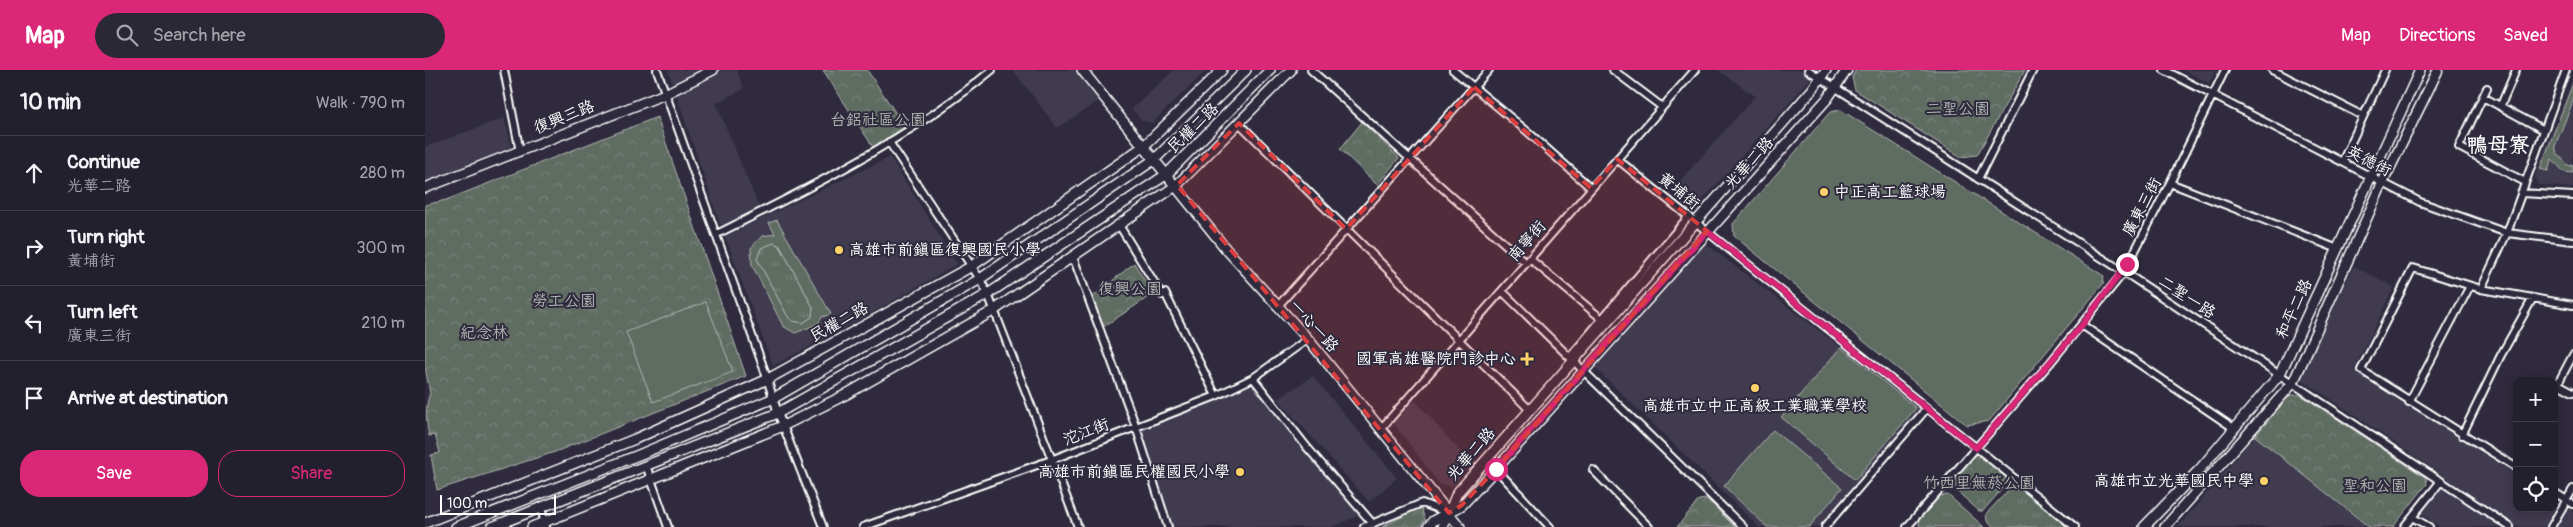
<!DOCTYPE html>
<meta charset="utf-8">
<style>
:root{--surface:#23202e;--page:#2b2836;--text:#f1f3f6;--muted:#a3a3aa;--line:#403e4a;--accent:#db2777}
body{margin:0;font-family:Pangolin,"LXGW WenKai TC",sans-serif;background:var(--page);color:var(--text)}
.controls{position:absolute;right:15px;bottom:15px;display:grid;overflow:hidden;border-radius:10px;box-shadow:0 2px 12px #0003}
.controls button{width:45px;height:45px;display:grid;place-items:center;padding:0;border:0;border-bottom:1px solid var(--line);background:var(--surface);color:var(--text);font:25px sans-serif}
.scale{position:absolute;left:15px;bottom:12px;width:116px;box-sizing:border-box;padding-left:5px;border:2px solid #fff;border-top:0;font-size:14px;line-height:18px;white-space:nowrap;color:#fff;-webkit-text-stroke:4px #2f2a3d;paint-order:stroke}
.stop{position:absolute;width:15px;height:15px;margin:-11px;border:4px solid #db2777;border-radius:50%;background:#fff}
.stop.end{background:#db2777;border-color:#fff;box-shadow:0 1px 5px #0008}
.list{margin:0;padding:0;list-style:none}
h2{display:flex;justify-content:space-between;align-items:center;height:65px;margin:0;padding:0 20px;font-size:21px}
h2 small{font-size:16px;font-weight:400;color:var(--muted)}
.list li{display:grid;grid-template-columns:32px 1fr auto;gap:15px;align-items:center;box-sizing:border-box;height:75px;padding:0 20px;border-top:1px solid var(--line)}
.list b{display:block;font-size:19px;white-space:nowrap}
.list p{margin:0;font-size:16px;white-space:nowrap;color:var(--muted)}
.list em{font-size:16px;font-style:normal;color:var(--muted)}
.actions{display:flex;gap:10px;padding:15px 20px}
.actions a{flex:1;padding:11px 0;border:1px solid var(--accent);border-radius:20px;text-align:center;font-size:18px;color:var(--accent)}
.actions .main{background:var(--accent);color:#fff}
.icon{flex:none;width:28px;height:28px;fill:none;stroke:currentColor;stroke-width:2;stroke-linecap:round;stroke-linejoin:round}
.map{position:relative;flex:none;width:2148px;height:457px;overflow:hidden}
header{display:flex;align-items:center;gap:30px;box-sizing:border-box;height:70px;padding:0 25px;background:var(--accent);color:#fff}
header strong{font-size:24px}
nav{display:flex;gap:28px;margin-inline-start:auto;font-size:18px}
.search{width:350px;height:45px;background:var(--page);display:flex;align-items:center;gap:12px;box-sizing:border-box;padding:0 18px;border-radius:28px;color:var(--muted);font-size:19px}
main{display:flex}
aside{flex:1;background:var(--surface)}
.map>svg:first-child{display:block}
.built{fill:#3f3a50}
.grass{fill:url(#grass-tufts);stroke:#afb6b0}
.park{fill:url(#park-crowns);stroke:#afb6b0}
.garden{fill:#5f6c62;stroke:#afb6b0;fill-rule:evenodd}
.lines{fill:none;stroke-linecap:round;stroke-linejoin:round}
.street-casing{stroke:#fff;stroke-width:10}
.secondary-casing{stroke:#fff;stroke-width:12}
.street{stroke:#2f2a3d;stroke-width:6}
.secondary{stroke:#2f2a3d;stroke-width:9}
.route{stroke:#db2777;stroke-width:6}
.marked{fill:#da3e3e;fill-opacity:0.2;stroke:#da3e3e;stroke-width:4;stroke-dasharray:10 6;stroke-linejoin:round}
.poi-dot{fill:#ffd166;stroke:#2f2a3d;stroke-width:2}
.labels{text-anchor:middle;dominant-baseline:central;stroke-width:4;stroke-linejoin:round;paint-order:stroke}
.park-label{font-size:16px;fill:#afb6b0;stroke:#2f2a3d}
.street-label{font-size:16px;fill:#fff;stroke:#2f2a3d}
.poi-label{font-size:16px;fill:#fff;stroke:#2f2a3d;text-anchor:end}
.district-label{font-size:21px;font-weight:bold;fill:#fff;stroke:#2f2a3d}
</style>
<header>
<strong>Map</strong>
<div class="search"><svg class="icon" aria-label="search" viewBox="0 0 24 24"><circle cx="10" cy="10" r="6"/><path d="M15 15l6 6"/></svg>Search here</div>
<nav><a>Map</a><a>Directions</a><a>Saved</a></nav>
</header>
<main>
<aside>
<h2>10 min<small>Walk · 790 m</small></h2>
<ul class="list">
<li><svg class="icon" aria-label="ahead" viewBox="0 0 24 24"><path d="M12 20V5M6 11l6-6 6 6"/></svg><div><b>Continue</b><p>光華二路</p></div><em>280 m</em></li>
<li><svg class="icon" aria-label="right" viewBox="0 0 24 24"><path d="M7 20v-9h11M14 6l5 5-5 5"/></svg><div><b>Turn right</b><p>黃埔街</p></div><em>300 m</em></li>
<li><svg class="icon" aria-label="left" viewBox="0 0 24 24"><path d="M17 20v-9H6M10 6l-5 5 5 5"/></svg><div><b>Turn left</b><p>廣東三街</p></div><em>210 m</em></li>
<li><svg class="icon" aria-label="arrive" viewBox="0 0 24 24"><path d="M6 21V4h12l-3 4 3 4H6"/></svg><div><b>Arrive at destination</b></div></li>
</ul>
<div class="actions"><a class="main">Save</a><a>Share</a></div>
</aside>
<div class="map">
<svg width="2148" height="457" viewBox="0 0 2148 457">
<defs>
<pattern id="grass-tufts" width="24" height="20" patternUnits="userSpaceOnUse" patternTransform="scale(1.25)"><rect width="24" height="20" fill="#5f6c62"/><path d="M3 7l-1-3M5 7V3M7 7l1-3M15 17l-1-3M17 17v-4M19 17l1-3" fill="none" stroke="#77827a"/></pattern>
<pattern id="park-crowns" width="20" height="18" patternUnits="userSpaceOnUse" patternTransform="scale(1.25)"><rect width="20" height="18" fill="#5f6c62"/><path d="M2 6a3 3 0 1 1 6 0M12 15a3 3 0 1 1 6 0" fill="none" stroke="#77827a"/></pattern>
</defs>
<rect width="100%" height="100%" fill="#2f2a3d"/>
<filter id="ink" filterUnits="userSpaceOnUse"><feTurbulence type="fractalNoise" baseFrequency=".02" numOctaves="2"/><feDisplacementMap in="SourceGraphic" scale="10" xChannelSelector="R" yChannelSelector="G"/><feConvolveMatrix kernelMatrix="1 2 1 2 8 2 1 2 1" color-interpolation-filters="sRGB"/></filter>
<g filter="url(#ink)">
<path class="built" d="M243,0H312L319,19L291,33L334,137L296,157Z
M588,0H649L674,31L632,58Z
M749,0H782L727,53L717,51L707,39Z
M1293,0H1391L1380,15L1269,140L1247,120L1330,26Z
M1758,0H1791L1784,13Z
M2148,8V118L2113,115L2110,106Z
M79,48L87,77L0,115V77Z
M465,87L532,194L449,242L348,296L300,166Z
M1280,173L1496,339L1396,457H1334L1170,298Z
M1929,196L1969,217L1929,300L2092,405V438H2129V429L2148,441V457H2015L1995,443L2023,409L1875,308Z
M888,306L972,408L944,432L853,329Z
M828,314L935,445L907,457H746L716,360Z
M987,327L1045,393L1028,416L1015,415L967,351Z
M1830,366L1944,457H1753Z"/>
<path class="grass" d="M349,173L355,176L388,237L387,247L378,253L366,251L363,247L332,189L336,178Z
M1589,414L1596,419L1642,457H1569L1562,451L1561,444Z
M1523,425L1559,457H1497L1494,455V448L1514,426Z"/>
<path class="park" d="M398,0H442L480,57L448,77Z
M1431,0H1600L1552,85L1536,87L1430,20L1427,7Z
M232,47L321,306L130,382L12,420L6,385L15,383L10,365L4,366C1,352 0,336 5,323L0,297V135L21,130Z
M937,52L974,88L952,115L915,79Z
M709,193L728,224L675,259L664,230Z
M1865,325H1876L2001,408L2002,414L1968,457H1944L1830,366Z
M1553,383L1585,410L1558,441H1554L1525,415L1526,411L1550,384Z
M1282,429L1310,457H1252L1274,430Z
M996,437L1000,450L994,457H957Z"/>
<path class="garden" d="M2148,13V31L2130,76L2132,83L2144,96L2148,95V103L2139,102L2127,89L2123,101L2115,99Z
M1416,40L1679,206L1678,214L1564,351L1542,355L1309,166L1308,154L1405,42Z
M352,150L406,244L397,247L393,254L370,263L358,256L327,195L326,178L337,166L350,164L344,153ZM349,173L355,176L388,237L387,247L378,253L367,251L363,247L332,189L336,178Z
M281,232L308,302L228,332L201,262Z
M1416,277L1491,338L1430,410L1356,347Z
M1348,360L1417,418L1384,457H1342L1299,416Z"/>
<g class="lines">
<g class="street-casing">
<path id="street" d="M79,0L95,82
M232,0L339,299L353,343L398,457
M886,0L1101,193
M1028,0L1103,62L1166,118
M1188,0L1237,37
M1383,0L1699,202L2085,457
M1739,0L1995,132L2082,163L2148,171
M1847,0L1938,46
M2062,18L2034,77L2100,112
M2058,27L2119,60
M2076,35L2091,0
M814,53L1105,340
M464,72L555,209L563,224L653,457
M1192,89L1650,457
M1917,92L1960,0
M1553,109L1608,0
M1745,113L1913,179
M2096,123L2148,126
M694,155L737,225
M292,164C387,117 485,68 567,0
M648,187L711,357L743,457
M1105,189L1177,249L1264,146
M2056,219L2082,163L2141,0
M1077,221L1318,457
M740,223L791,326
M852,237L1064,0
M1657,255L1810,359
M1145,287L1177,249
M828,308L881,376L948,454
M2133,314L2148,322
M2129,321L2148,285
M1984,332L2045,216
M955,360L1270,0
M2037,365L2076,285L2108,228
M222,398L243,457
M2092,398L1936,300L1988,198L2056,219L2148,235
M1071,399L1125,457
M1168,400L1224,457
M2129,422L2148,434
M116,438L121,457
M1987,447L2004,457
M438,457L626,390L791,326L828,308L883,269
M939,457L997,433L1023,443
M1400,457L1502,338
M1482,457L1625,293L1699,202L1745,113L1800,0
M1979,457L2016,411
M2126,457L2148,419"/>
</g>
<g class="secondary-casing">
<path id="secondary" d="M657,0L801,179L883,269L1035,457
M0,118L240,24L288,0
M0,453L210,369L343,309L547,196L719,76L797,0
M31,457L216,384L349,328L555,209L730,89L821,0
M67,457L353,343L563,224L742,104L845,0
M107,457L358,356L420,325L568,241L752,115L866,0
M1003,457L1008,451L1037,435L1071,399L1402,29L1422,0
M1018,457L1032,423L1387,20L1401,0
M1719,457L1775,399L1855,304L1995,0
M1740,457L1868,313L1957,114L2013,0"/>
</g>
<use href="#street" class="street"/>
<use href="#secondary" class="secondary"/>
</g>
</g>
<g class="lines" filter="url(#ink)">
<path class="route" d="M1071,399L1282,161L1551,378L1657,255L1702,194"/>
</g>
<path class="marked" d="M1049,17L1166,118L1192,89L1282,161L1071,399L1037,435L1024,443L752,115L814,53L921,159Z"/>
<g class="poi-dot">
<circle cx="1399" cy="122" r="5"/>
<circle cx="414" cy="180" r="5"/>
<path d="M1099.5 281.5h5v5h5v5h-5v5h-5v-5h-5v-5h5z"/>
<circle cx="1330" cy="318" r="5"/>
<circle cx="815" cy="402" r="5"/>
<circle cx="1839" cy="411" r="5"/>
</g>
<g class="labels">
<g class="park-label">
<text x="1533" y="39">二聖公園</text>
<text x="453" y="50">台鋁社區公園</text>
<text x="705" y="219">復興公園</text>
<text x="139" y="231">勞工公園</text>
<text x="59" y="263">紀念林</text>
<text x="1554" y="413">竹西里無菸公園</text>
<text x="1950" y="416">聖和公園</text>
</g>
<g class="street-label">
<text transform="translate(139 47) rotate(-22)">復興三路</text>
<text transform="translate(768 58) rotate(-44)">民權二路</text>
<text transform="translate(1944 91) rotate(27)">英德街</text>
<text transform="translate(1324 93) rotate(-48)">光華二路</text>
<text transform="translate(1254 121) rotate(39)">黃埔街</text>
<text transform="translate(1717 137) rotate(-62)">廣東三街</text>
<text transform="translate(1102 171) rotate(-49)">南寧街</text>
<text transform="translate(1762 227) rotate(33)">二聖一路</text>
<text transform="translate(1869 239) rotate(-65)">和平二路</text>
<text transform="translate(414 252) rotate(-29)">民權二路</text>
<text transform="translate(889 256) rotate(48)">一心一路</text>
<text transform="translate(661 362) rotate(-21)">沱江街</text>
<text transform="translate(1046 384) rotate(-49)">光華二路</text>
</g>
<g class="poi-label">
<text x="1409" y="122" text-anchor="start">中正高工籃球場</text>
<text x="424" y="180" text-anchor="start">高雄市前鎮區復興國民小學</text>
<text x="1091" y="289">國軍高雄醫院門診中心</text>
<text x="1330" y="336" text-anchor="middle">高雄市立中正高級工業職業學校</text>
<text x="805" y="402">高雄市前鎮區民權國民小學</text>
<text x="1829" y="411">高雄市立光華國民中學</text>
</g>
<g class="district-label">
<text x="2073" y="75">鴨母寮</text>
</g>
</g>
</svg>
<div class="controls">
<button>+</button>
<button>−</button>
<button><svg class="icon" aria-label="locate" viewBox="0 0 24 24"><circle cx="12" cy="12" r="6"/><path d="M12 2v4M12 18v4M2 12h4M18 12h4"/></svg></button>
</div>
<div class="scale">100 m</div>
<div class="stop" style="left:1071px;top:399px"></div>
<div class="stop end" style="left:1702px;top:194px"></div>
</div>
</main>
